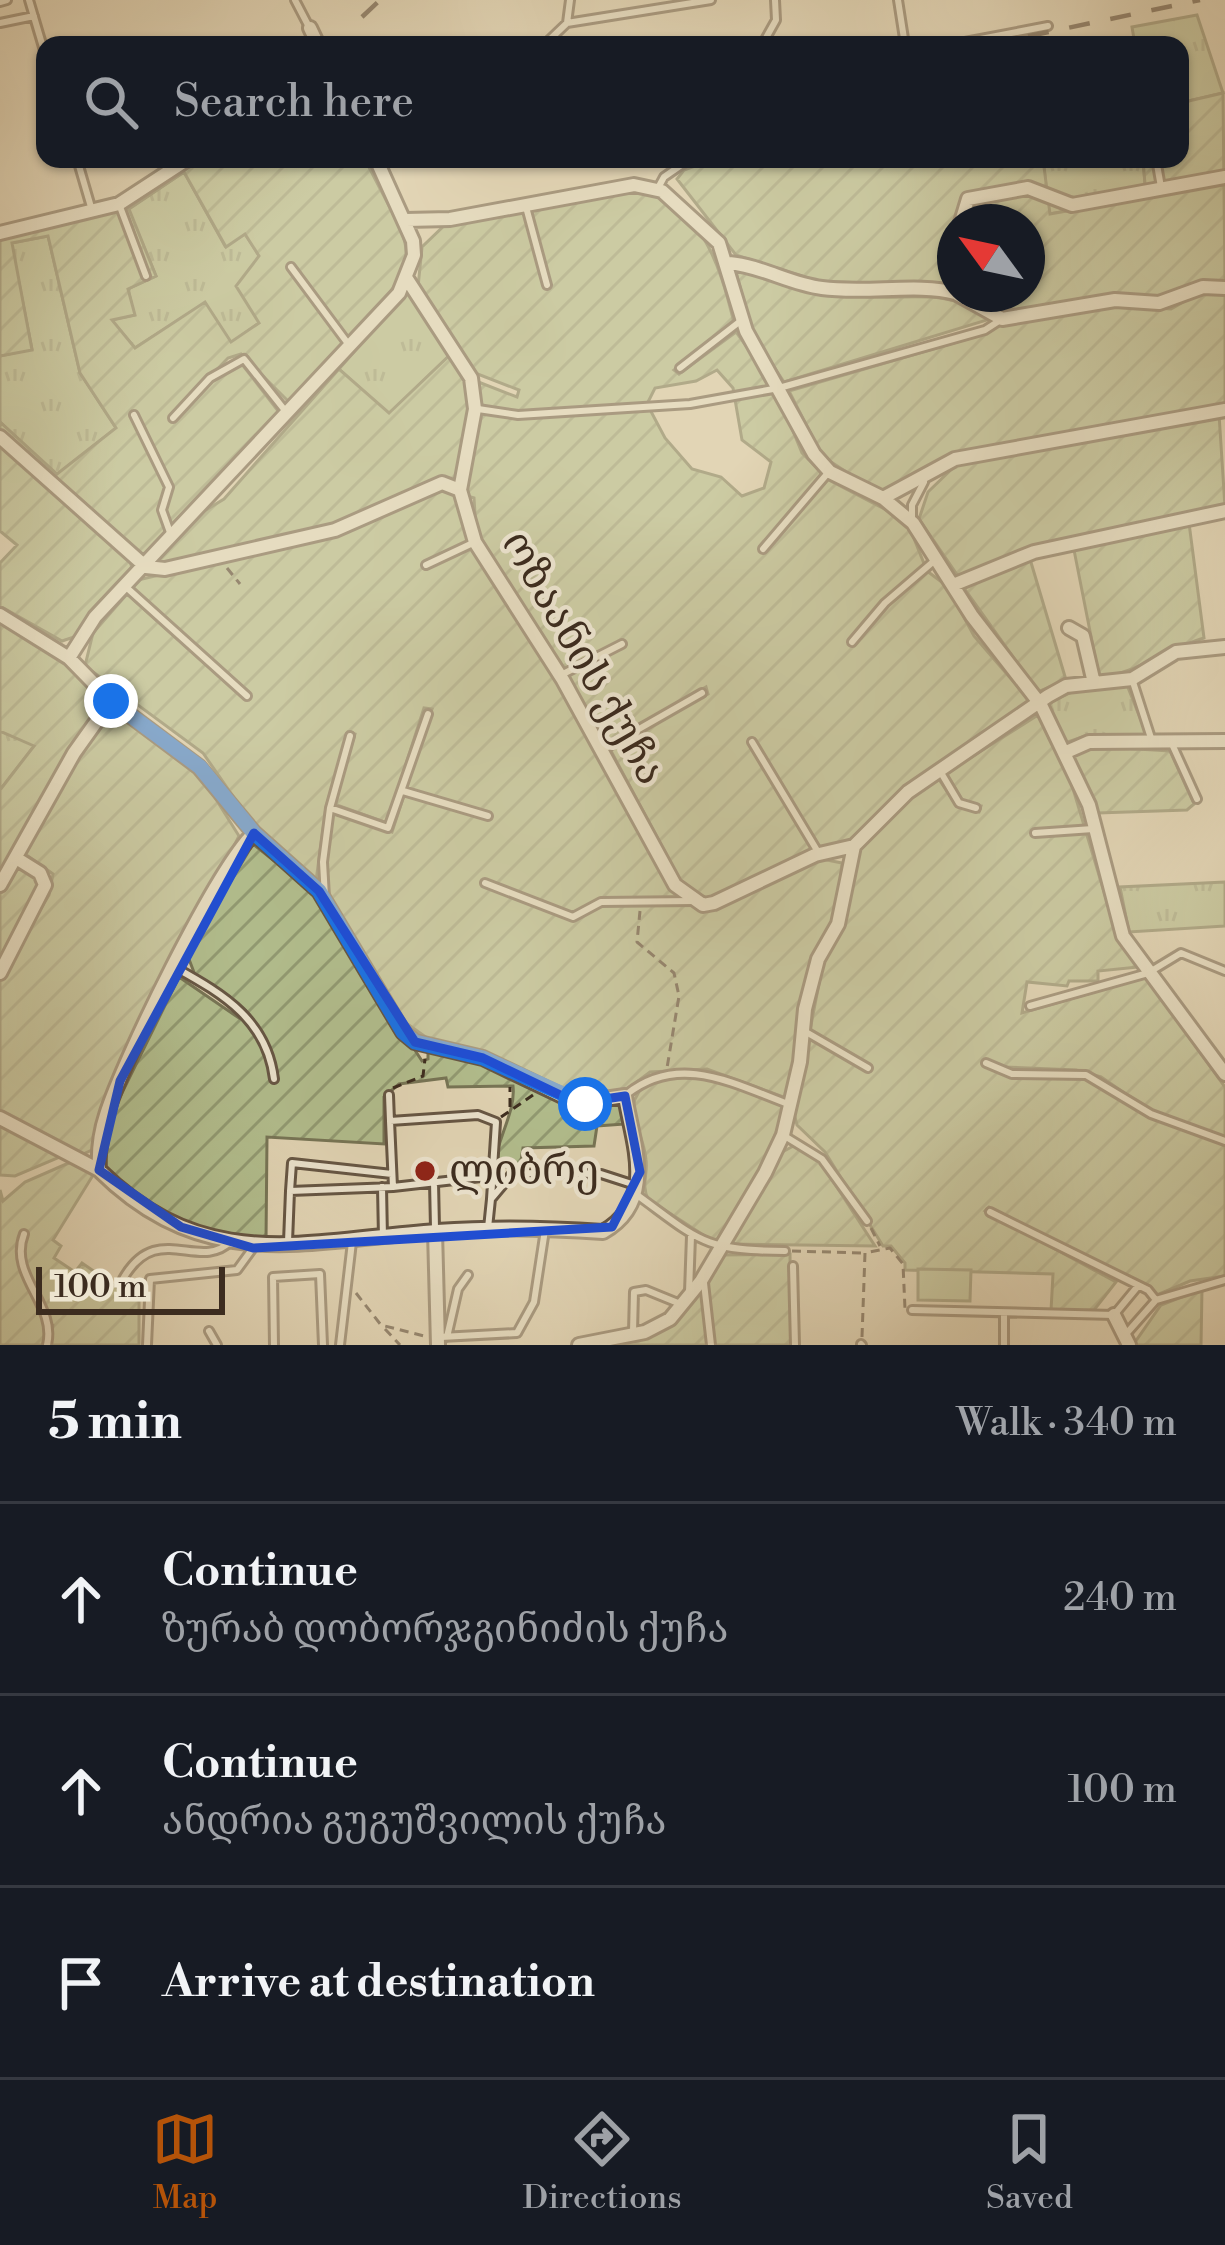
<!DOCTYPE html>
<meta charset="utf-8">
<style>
:root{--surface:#171b24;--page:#242831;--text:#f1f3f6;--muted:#9ea1a6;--line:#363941;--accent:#b45309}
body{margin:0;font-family:"Libre Bodoni","Noto Serif Georgian",serif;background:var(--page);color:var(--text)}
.compass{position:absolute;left:937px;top:204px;width:108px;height:108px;border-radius:50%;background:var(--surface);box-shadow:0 3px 9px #0004;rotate:303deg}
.scale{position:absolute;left:36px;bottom:30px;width:189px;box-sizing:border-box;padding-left:12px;border:6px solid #3c2c1f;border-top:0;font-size:33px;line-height:42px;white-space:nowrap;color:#3c2c1f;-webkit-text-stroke:9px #ece4cf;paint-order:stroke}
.stop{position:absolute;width:36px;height:36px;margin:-27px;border:9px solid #1a73e8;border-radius:50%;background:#fff}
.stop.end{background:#1a73e8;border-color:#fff;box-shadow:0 3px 12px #0008}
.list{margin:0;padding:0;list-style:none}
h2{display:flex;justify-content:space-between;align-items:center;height:156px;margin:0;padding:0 48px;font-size:51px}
h2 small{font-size:39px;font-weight:400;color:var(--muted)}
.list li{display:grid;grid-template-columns:78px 1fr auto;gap:36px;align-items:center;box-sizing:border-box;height:192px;padding:0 48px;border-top:3px solid var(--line)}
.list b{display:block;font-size:45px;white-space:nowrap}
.list p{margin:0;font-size:39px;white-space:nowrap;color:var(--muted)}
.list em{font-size:39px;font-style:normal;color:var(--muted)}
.icon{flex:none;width:66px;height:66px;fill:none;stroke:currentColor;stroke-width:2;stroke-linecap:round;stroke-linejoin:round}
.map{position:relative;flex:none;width:1225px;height:1345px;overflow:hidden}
.search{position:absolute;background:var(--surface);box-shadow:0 3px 9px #0004;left:36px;right:36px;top:36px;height:132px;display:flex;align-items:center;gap:30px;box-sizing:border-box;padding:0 42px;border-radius:24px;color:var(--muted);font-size:45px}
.sheet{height:732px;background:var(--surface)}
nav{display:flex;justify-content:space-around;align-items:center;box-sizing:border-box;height:168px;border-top:3px solid var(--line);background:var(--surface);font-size:33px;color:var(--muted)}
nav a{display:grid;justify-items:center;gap:6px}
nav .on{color:var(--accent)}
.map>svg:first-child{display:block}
.grass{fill:url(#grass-tufts);stroke:#777556;stroke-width:3}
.garden{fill:url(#garden-furrows);stroke:#777556;stroke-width:3;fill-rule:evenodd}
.pitch{fill:#b2be8e;stroke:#777556;stroke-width:3}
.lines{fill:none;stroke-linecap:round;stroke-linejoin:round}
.service-casing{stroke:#665644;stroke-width:12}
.minor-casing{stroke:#665644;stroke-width:18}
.path{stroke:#3c2c1f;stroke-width:3;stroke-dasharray:9 6;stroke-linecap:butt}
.service{stroke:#ece4cf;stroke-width:6}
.minor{stroke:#ece4cf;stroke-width:12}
.rail{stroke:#3c2c1f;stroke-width:4.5;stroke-dasharray:21 21;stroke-linecap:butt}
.route{stroke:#1a73e8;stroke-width:15}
.marked{fill:none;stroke:#1d4ed8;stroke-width:9;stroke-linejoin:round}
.poi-dot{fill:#8f2418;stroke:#ece4cf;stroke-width:4.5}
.labels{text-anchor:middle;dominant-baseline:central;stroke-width:9;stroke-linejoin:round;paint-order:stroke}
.street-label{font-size:42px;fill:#3c2c1f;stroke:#ece4cf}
.poi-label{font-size:42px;fill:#3c2c1f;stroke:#ece4cf;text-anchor:start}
</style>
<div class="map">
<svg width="1225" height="1345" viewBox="0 0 1225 1345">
<defs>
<pattern id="grass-tufts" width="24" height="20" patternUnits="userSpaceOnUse" patternTransform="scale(3)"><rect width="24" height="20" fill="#b2be8e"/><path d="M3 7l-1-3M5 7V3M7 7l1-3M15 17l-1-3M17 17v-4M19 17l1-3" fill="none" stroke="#929b73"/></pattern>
<pattern id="garden-furrows" width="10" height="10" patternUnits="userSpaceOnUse" patternTransform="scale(3)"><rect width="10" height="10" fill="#b2be8e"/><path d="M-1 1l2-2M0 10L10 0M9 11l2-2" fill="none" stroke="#929b73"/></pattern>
</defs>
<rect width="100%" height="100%" fill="#e2d5b5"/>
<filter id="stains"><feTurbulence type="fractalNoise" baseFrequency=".00167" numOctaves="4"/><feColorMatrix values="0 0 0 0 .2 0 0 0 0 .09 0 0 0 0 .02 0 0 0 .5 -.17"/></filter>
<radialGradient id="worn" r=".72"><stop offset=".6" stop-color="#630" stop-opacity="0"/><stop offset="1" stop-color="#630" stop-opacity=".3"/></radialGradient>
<path class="grass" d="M1197,15L1223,93L1180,103V45H1135L1132,27Z
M1043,159H1143L1146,197L1049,214Z
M184,172L225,246L245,234L260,257L259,323L231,343L205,303L135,348L111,320L134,315L128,289L156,276L128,209Z
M48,236L80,373L116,428L57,475L0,422V356L32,349L11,243Z
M407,291L453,352L389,414L339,369Z
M1127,685L1148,738L1085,736L1065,743L1047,704L1074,691Z
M0,731L35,745L0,790Z
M1225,882V926L1129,932L1120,887Z"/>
<path class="garden" d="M1223,93L1225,283L1164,296L1113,295L1003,315L967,294H1027V222H955V287L817,281L736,255L677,179L684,170L714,159H1043L1050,214L1146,197L1143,159H1180V103Z
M196,159H365C414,259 431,249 350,340L306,283L345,344L290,403L241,354L228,358L170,418L174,421C191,403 215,366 241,363L282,416L144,557L0,429V422L57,474L116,428L80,373L48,236L12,243L32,350L0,356V240L118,209L143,258L125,207ZM184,172L226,247L245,234L259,256L236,286L259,323L231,342L205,302L135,348L112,320L135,315L128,289L156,276L129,209Z
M634,188C701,201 720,265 734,323L674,370L679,374L736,332L774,385L802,453L829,480L896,515L911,531L927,571L947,586L974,636L1031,702L906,789L845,844L710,900L683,886L610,749L708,694L706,687L606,743L488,551L476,530L474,498L464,495L480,396L476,381L517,397L519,390L475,373L418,287L422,247L447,223ZM717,370L733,388L742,440L771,462L764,488L742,496L721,477L692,469L665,438L647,404L655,388L696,381Z
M741,268C777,277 814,290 851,295C905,303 934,285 987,314V320L784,382L753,335L736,272Z
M1225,291V406L986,448L880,494L822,456L789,391L985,334L1000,321L1115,305L1171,309L1201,292Z
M453,352L472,393L457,485L343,524L168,566L156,563L201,513L224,499L339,369L389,413Z
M1219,414L1225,507L1045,543L958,576L919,519L928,492L958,463Z
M0,438L130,560L132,569L77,636L62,641L0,606V563L17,545L0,531Z
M438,487L454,493L476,550L567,697L671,890L704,910L817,858L842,863L838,906L786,1098L707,1069L650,1072L622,1093L581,1101L486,1056L427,1038L406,1023L328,899L326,858L333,812L392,832L432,709L424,708L387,823L334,804L355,734L348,732L326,807L316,881L255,828L203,753L85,666L93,633L127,594L229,685L233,679L131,588L138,580L268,549Z
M1189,523L1204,638C1167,649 1136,674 1099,677L1074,550Z
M1030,559L1066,680L1038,692L964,588Z
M0,623L68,661L105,704L0,878V790L34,746L0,731Z
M114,707L197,769L239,836L102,1108L94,1149L81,1155L0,1115V977L49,895L53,874L25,854L71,765Z
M1038,715L1071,782L1117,935L1138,967L1098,971V981H1069L1067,986L1027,982L1022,1013L1146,977L1225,1087V1138L1152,1112L1101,1077L1076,1070L1004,1067L1002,1073L1019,1078L1083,1077L1148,1117L1225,1145V1276L1190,1281L1157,1295L989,1207L985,1211L1116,1282L1094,1310L1051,1311L1053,1274L905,1270V1263L891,1246H883L825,1152L797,1125L794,1113L823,963L842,924L858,845L908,797L938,778L957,806L979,812L981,806L964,803L946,773Z
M1089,746L1170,751L1194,804L1187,810L1098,813L1069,755Z
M253,844L312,891L422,1061L428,1059V1049L483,1063L564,1101L620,1100L626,1124L597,1126L594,1146L523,1148L520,1167H494C497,1139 516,1111 513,1086L448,1087L446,1078L399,1084L384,1097V1144L267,1137L266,1241C205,1241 148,1206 104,1167L114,1109L179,977L239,1018L245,1010L195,975L187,954Z
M19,863L42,881L0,969V893Z
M706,1076L786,1107L759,1175L718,1239L711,1240L648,1199C641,1184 648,1175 646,1160C643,1125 616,1108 651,1079Z
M0,1121L67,1154L15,1176L0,1175Z
M797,1144L820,1161L875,1246L725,1244L775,1156Z
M71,1162L95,1172L53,1240L61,1246L54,1258L75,1272L82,1263L124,1292H139V1345H51L53,1324L43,1345H0V1190L3,1201L25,1182Z
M790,1254L791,1345H594L652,1332L722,1255Z
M1202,1289L1201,1345H1133L1161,1305Z"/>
<path class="pitch" d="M918,1269L971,1270L970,1301L918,1300Z"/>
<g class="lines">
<g class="service-casing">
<path id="service" d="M29,0L45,54
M295,0L308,25
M898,0L905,45
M0,2L7,0
M0,23L34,16
M567,23L570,0
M544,45L567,23L711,0
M762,45L776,20L775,0
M949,45L1048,26
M77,159L91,207
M1156,159L1161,187
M658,188L664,177L690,159
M119,204L146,276
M526,207L547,285
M291,267L349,345
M680,368L743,319
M478,409L518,415L690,404L779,388L985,330L1002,319
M134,415L169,487L162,510L172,538
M173,418L210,378L244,359L287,413
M912,519V505L924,482
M763,549L827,474
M426,565L475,542
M126,587L247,696
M852,642L885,603L934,561
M563,674L622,644
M1133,682L1151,738
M752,742L818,852
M1172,744L1197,799
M604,749L702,693
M940,771L959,803L976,808
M403,791L488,816
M330,808L350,736
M1035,833L1093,829
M485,883L573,917L601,902L693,901
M325,897L323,862L330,808L388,828L428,714
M176,968C225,995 267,1021 274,1079
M1030,1006L1148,973L1181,953L1225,971
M806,1032L868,1068
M986,1063L1012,1074L1086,1075L1151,1114L1225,1141
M627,1094C679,1053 732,1083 788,1104
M389,1095L390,1121
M783,1135L822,1159L867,1221
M434,1182L435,1228
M382,1187L383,1238
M393,1187L490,1176
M290,1191L292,1163L392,1174
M633,1192C698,1239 701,1251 785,1251
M990,1212L1148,1290L1156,1300L1126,1334
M488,1228L491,1199L513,1173L601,1174L635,1185
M24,1234C8,1276 57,1304 47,1345
M288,1242L290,1191L393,1187L390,1121L478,1115L496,1122L491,1199
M793,1266L795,1345
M123,1279C157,1219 199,1273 231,1241
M704,1283L711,1345
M689,1292L691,1236
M1156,1300L1225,1280
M912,1310L1114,1315L1138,1286
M209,1331L217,1345
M633,1332L634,1292L646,1290L678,1303
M441,1337L517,1333L534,1302L545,1230
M447,1337L458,1289L468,1275
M861,1344L862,1345
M147,1345L150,1279L237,1270L253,1248
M274,1345L273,1277L320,1274L323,1345
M340,1345L352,1242
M1004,1345V1314"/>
</g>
<g class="minor-casing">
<path id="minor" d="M310,28L318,45
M406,220L450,219L634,185L662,191L719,243L746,331L814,454L830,472L883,498L913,523L972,616L1041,705L1089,805L1123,936L1225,1074
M961,222L968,199L1028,188L1072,205L1225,177
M0,233L119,204L188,159
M729,263C762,266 790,284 822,288C864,294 920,283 955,293
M407,279L471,378L475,409L460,490L475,542L563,680L675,885L703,905L714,903L815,855L854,846
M957,294L1002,319L1115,300L1159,303L1203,287L1225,288
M0,437L146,567L165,569L335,530L442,483L460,490
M883,498L955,459L1225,410
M953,585L1034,552L1225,511
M0,615L69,658L111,701L199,767L254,833L319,891L403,1032L415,1042L483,1058L577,1103L625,1096C632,1141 658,1201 603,1232C548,1228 492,1227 437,1231C306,1240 206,1276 99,1170C98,1152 100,1133 106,1115C123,1060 216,870 254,833
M1069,628L1083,636L1094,683
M69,658L95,617L399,293L414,255L413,241L376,159
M1064,753L1089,742L1225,741
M0,885L74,753L111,701
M0,973L45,885L40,873L16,858
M0,1118L99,1170
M435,1231L438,1345
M1114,1315L1129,1345
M579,1345L645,1332L670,1319L701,1281L765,1173L783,1135L800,1062L805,1009L818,959L838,924L854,846L908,792L1048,696L1066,686L1132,679L1176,652L1225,647"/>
</g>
<path class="path" d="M227,568L240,584
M640,911L637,942L674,973L679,996L667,1068
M393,1088L423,1076L425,1059
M510,1107V1087
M501,1117L533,1095
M871,1228L880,1246
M792,1251L865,1253
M356,1293L381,1325L424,1336
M385,1329L400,1345
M862,1337L865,1253L890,1248L903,1264L905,1309"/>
<use href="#service" class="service"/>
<use href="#minor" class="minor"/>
<path class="rail" d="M362,17L380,0
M987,45L1200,0
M417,165L447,159"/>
</g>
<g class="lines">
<path class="route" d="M111,701L200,767L254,833L319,891L403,1032L415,1042L483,1058L585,1104"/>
</g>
<path d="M0 0H1225V1345H0ZM254,833L319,891L415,1042L483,1058L577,1103L625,1096L640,1172L612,1227L253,1248L181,1227L99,1170L120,1081Z" fill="#e2d5b5" fill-opacity=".55" fill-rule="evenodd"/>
<path class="marked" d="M254,833L319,891L415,1042L483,1058L577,1103L625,1096L640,1172L612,1227L253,1248L181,1227L99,1170L120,1081Z"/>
<circle class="poi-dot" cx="425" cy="1171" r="12"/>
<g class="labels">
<g class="street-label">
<text transform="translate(583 658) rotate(60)">ოზაანის ქუჩა</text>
</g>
<g class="poi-label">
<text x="449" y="1171">ლიბრე</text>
</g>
</g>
<rect width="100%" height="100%" filter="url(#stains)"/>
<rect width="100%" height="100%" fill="url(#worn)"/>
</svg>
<svg class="compass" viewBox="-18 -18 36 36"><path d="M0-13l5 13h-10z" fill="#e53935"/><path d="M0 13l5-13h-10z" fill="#9ea1a6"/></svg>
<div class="scale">100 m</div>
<div class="stop" style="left:585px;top:1104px"></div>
<div class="stop end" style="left:111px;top:701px"></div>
<div class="search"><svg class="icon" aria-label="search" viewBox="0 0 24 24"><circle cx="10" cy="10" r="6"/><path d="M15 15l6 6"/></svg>Search here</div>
</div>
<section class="sheet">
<h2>5 min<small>Walk · 340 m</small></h2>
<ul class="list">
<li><svg class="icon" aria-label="ahead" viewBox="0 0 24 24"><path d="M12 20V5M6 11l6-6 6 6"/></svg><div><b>Continue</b><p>ზურაბ დობორჯგინიძის ქუჩა</p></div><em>240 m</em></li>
<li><svg class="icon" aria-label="ahead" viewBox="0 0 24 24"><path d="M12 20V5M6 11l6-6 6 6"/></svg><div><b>Continue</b><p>ანდრია გუგუშვილის ქუჩა</p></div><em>100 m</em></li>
<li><svg class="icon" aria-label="arrive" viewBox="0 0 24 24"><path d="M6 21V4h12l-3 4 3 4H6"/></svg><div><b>Arrive at destination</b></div></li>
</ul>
</section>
<nav>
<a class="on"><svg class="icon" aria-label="map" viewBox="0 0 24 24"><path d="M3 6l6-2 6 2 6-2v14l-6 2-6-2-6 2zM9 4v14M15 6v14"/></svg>Map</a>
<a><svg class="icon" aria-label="directions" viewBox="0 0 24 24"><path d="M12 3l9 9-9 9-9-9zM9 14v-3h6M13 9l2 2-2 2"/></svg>Directions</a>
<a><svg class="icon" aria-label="saved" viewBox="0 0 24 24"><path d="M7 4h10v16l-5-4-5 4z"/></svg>Saved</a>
</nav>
